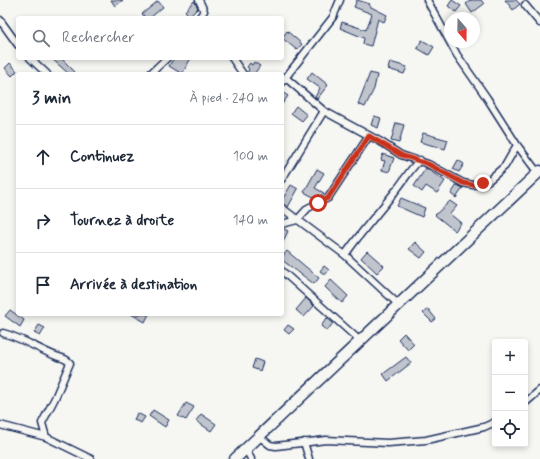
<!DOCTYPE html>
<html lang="fr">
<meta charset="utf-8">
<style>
:root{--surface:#fff;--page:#f2f2f3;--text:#1f2937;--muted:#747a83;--line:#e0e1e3}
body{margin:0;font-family:Mynerve,sans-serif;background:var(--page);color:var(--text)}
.controls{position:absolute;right:12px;bottom:12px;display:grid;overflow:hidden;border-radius:4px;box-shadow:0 2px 6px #0003}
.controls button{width:36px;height:36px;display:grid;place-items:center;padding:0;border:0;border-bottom:1px solid var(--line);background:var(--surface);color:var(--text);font:20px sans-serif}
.compass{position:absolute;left:444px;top:12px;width:36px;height:36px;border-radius:50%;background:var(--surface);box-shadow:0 2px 6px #0003;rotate:160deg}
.stop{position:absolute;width:12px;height:12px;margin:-9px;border:3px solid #c8321e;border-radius:50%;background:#fff}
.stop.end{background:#c8321e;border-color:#fff;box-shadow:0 1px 4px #0008}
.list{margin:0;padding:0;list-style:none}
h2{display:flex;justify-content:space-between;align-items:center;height:52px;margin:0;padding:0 16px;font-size:17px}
h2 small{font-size:13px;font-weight:400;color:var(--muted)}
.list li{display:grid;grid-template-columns:26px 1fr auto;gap:12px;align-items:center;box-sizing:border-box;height:64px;padding:0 16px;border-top:1px solid var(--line)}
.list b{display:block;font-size:15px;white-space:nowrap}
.list em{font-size:13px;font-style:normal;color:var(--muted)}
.icon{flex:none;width:22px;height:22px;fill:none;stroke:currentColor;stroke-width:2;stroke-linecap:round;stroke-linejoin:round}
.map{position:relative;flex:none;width:540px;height:459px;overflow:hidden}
.search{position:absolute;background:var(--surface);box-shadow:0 2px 6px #0003;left:16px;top:16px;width:268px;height:44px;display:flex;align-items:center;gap:10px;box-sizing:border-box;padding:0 14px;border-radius:4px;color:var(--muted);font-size:15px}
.panel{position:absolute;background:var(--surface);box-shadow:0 2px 6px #0003;left:16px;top:72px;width:268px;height:244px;border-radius:4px}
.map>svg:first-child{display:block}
.building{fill:#c0c4cd;stroke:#1b2f5e}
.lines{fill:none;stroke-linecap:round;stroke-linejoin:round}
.street-casing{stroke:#1b2f5e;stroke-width:9}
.primary-casing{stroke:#1b2f5e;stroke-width:13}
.street{stroke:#f6f6f2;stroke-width:6}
.primary{stroke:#f6f6f2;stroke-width:10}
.route{stroke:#c8321e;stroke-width:5}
</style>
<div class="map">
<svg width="540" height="459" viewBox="0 0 540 459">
<rect width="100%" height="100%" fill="#f6f6f2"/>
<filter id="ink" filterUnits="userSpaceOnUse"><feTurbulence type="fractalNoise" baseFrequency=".025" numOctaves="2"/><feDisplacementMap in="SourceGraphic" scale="8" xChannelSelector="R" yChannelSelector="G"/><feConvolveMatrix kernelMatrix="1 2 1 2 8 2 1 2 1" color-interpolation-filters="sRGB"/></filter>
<g filter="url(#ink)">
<path class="building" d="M111,0H123L115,6Z
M357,0L370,4L369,6L387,15L384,22L378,19L371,46L363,44L364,38L340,28L342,22L366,30L372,14L354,7Z
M452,0L461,6L456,12L448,6Z
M471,0H481L484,4L472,13L466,4Z
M505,0H516L520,4L513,10Z
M158,1L163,7L150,18H146L142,14Z
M194,1L198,8L190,16L185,11Z
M287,31L302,44L297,50L282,38Z
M422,40L434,47L429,55L417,48Z
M51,58H61L75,72L73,74H69Z
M174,58H191L182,74L169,66Z
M254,62L260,66L254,74H247L249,69L247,67L250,63L252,65Z
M390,62L407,67L404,74L388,69Z
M10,63L17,71L12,76L5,68Z
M312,72L328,85L317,99L315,97L320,88L307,79Z
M370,73L377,75L374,89L365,107L358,104Z
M282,92L288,96L282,104Z
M296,106L307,115L302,121L291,113Z
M374,116L381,118L378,128L371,125Z
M396,123L404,125L399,143L391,141Z
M423,133L448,140L445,149L420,142Z
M383,154L394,158L389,172L382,170L385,161L381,160Z
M458,160L464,164L459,172L453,169Z
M426,168L445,181L437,193L426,186L422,192L414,186Z
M317,169L324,173L315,188L324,193L317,199L304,192Z
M291,185L298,189L288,207L282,204V200Z
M457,185L463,188L456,198L451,194Z
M401,198L425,208L422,217L397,206Z
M450,201L457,206L450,214L461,223L455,231L435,215Z
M282,228L288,231L282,244Z
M415,242L426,252L421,258L409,249Z
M287,251L319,278L314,284L282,260V257Z
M367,251L384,266L377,273L361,258Z
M324,266L329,270L325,275L320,271Z
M331,280L348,296L342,303L325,287Z
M306,298L314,306L304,317L296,310Z
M428,309L436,319L432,322L423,313Z
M10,310L24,320L20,327L5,316Z
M131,314H149L145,322Z
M327,318L333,323L327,331L321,326Z
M39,325L45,328L40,336L34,333Z
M288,325L294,329L289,334L284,330Z
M404,333L414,344L408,350L398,339Z
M406,357L411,363L388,381L383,374Z
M255,359L263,362L260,371L252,368Z
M186,403L194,407L186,420L178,416Z
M153,410L169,420L165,427L149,416Z
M137,413L145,417L141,423L134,420Z
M201,414L216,424L211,431L196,421Z"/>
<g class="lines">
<g class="street-casing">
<path id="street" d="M427,0L457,55L487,98L517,145L538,173
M525,5L540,23
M199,18L204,11L199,0
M0,20L18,45
M30,58L47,74
M232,58L243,74
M150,74L167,58
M286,78L324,111L381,142L401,155L428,164L463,183L473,185L483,183L489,180L505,166L517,145
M282,82L333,17L340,0
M282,179L324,111
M282,208L345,255L398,304
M282,224L297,220L308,208L328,198L369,136
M345,255C361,232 380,211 397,189C406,178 409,170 420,160
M282,271L359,340
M3,333C22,338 38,349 56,356C61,358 66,358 70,363L55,398L42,423L46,437
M525,403L540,390
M0,425L46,437L91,459
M260,437L270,445L276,446L326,440L388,443L426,440L484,427L495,422
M304,442L309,459
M246,449L251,459"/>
</g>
<g class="primary-casing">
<path id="primary" d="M235,459L540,171"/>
</g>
<use href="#street" class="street"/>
<use href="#primary" class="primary"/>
</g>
</g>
<g class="lines" filter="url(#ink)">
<path class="route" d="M318,203L328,198L369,136L401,155L428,164L463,183L473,185L483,183"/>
</g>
</svg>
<div class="controls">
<button>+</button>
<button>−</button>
<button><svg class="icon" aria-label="locate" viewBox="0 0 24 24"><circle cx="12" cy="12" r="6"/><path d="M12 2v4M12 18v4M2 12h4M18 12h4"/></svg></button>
</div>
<svg class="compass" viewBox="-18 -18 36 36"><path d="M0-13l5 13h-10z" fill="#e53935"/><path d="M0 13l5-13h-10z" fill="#747a83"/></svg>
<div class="stop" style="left:318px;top:203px"></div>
<div class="stop end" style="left:483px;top:183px"></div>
<div class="search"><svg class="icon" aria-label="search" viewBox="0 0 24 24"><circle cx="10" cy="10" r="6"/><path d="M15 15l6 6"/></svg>Rechercher</div>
<section class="panel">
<h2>3 min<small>À pied · 240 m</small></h2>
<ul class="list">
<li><svg class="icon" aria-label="ahead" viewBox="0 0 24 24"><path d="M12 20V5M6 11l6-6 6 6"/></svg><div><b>Continuez</b></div><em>100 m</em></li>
<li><svg class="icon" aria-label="right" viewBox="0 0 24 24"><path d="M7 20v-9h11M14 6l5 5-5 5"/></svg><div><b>Tournez à droite</b></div><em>140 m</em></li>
<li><svg class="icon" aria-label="arrive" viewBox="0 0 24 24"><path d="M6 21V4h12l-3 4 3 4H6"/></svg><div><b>Arrivée à destination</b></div></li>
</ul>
</section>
</div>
